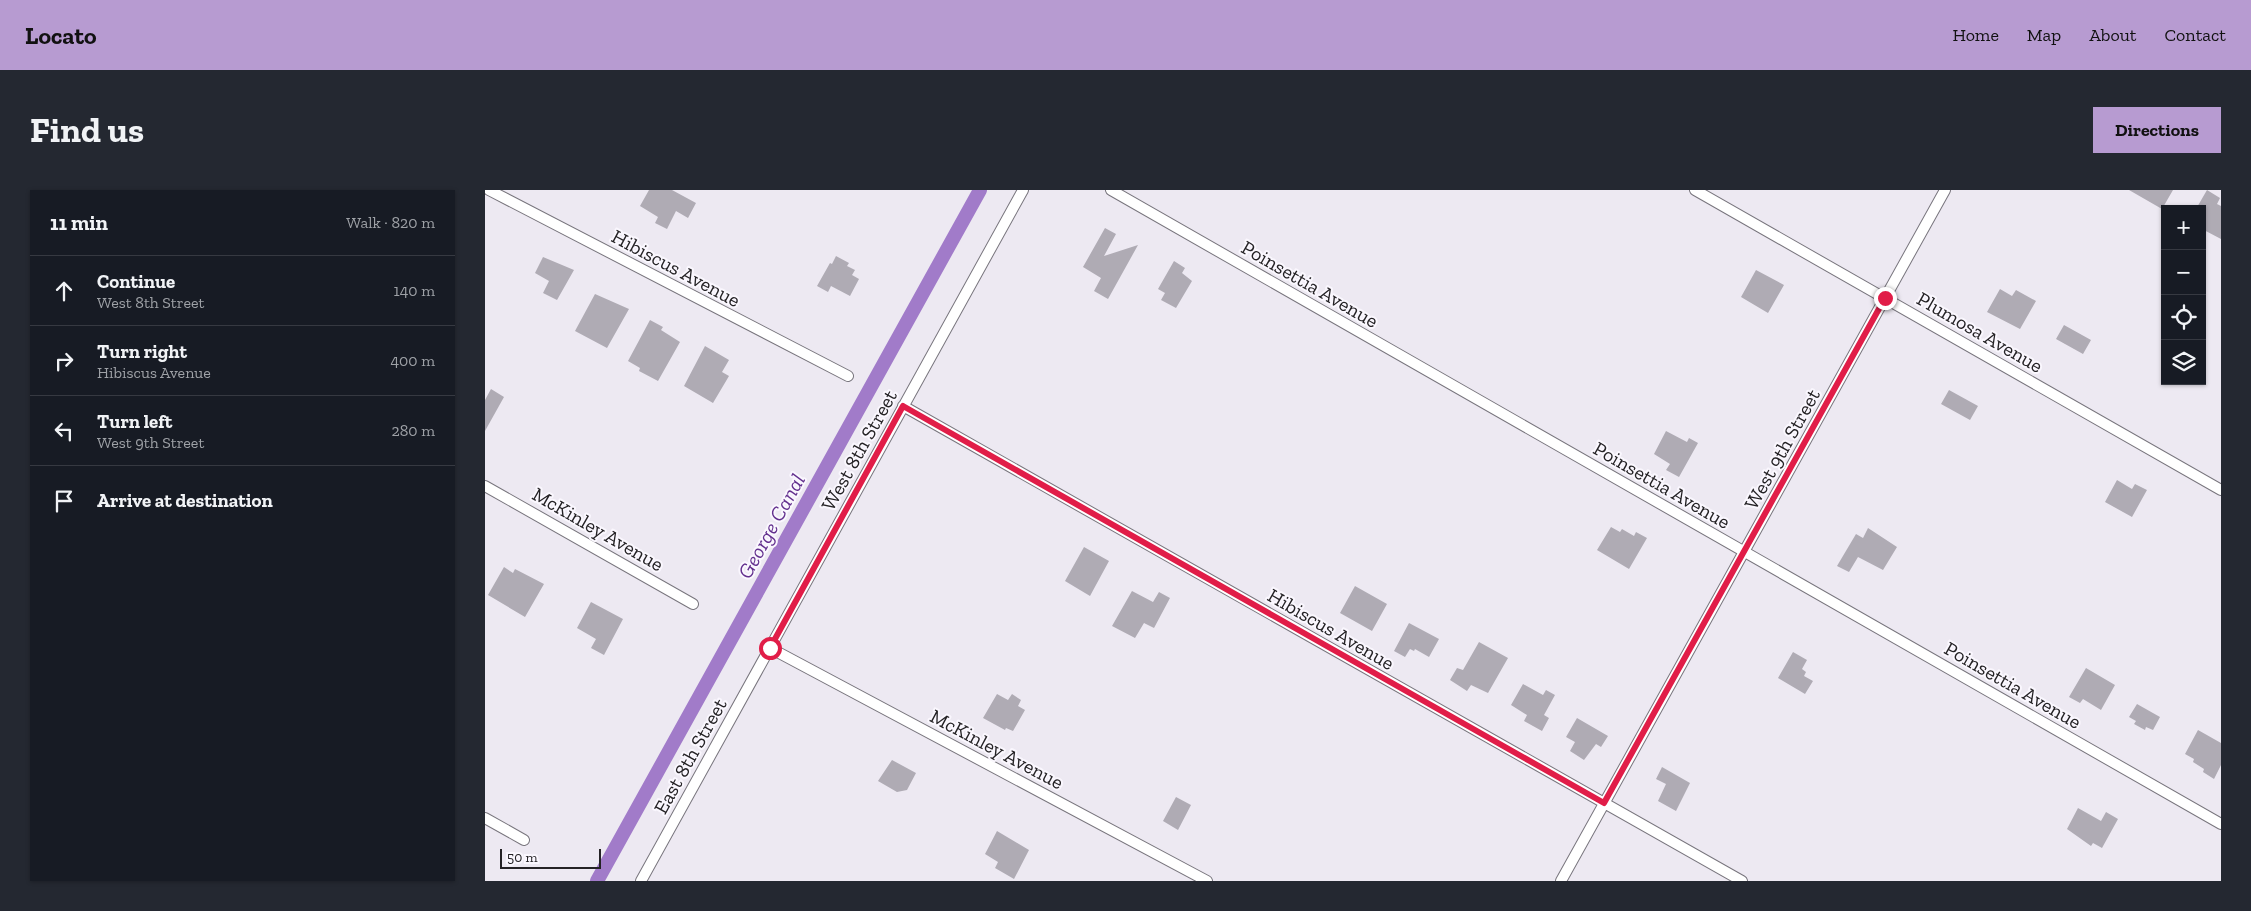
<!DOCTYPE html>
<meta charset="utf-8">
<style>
:root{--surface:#171b24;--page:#242831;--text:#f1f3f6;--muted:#9ea1a6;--line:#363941;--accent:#b79bd1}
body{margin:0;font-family:"Zilla Slab",serif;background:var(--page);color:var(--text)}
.controls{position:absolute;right:15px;top:15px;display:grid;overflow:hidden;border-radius:0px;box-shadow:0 1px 4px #0004}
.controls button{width:45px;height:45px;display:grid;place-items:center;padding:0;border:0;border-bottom:1px solid var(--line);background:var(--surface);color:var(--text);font:25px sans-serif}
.scale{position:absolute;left:15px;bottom:12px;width:101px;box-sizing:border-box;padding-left:5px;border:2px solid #242225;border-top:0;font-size:14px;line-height:18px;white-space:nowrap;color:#242225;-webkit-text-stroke:4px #faf7fe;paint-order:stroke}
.stop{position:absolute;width:15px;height:15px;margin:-11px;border:4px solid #e11d48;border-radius:50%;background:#fff}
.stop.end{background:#e11d48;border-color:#fff;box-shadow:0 1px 5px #0008}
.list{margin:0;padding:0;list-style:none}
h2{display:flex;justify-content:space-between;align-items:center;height:65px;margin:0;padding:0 20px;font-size:21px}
h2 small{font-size:16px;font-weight:400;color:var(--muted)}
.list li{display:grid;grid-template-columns:32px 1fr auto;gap:15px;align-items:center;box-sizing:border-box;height:70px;padding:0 20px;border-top:1px solid var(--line)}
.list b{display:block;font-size:19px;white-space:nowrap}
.list p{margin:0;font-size:16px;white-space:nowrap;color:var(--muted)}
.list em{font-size:16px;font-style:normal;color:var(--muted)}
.icon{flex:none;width:28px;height:28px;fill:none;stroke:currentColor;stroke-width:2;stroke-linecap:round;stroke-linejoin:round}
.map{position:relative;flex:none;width:1736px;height:691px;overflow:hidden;border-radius:0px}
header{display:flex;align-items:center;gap:30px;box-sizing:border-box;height:70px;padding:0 25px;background:var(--accent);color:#111}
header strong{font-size:24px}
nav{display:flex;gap:28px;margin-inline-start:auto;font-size:18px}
.intro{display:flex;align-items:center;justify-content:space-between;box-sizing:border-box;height:120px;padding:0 30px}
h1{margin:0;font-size:35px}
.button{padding:12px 22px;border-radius:0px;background:var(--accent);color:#111;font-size:18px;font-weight:700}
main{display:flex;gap:30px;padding:0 30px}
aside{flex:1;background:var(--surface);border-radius:0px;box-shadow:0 1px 4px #0004}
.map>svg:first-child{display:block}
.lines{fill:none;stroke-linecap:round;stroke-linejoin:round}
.canal{stroke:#a17bc9;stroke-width:14}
.building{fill:#afabb4}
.street-casing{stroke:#78757d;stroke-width:12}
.street{stroke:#fff;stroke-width:10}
.route{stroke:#e11d48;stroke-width:6}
.labels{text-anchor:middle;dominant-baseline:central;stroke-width:4;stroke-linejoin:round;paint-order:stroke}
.street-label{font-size:20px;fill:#242225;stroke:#faf7fe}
.water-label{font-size:21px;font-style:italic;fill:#63308e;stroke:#faf7fe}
</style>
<header>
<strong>Locato</strong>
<nav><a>Home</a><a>Map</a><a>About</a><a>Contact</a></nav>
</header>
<div class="intro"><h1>Find us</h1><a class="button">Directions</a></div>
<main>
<aside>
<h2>11 min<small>Walk · 820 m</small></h2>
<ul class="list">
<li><svg class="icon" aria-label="ahead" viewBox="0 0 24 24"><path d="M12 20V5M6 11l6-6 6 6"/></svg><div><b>Continue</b><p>West 8th Street</p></div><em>140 m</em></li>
<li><svg class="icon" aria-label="right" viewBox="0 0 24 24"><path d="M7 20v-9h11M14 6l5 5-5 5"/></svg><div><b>Turn right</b><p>Hibiscus Avenue</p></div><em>400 m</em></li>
<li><svg class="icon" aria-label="left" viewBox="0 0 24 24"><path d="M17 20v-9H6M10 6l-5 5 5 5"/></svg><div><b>Turn left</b><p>West 9th Street</p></div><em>280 m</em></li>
<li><svg class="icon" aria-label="arrive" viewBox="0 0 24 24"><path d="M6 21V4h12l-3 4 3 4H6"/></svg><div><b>Arrive at destination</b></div></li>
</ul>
</aside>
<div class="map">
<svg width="1736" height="691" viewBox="0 0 1736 691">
<rect width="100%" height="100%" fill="#ede9f2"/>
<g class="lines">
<path class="canal" d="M112,691L495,0"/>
</g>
<path class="building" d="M164,0H187L211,13L203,28L191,21L182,39L170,33L173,27L155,16Z
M1644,0H1688L1677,19Z
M1722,0L1735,8L1732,14L1736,16V49L1717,39V19H1711Z
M620,38L631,44L619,66L653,55L623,109L609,101L616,88L598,77Z
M351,66L364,73L362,76L370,80L367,85L374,89L365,106L346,96L343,102L332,96L345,73L347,74Z
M58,67L89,80L72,110L58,103L64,91L50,83Z
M689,71L700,78L697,83L707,91L691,118L676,110L680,103L673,99Z
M1271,80L1299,95L1283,123L1256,107Z
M1515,99L1527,106L1531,100L1551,111L1535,139L1502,122Z
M110,104L144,119L122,158L90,141Z
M165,130L178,137L176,140L195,152L173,191L154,181L155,178L143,171Z
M1579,135L1606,150L1598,164L1571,149Z
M220,156L244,170L237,182L244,186L228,213L199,196Z
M6,199L19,207L0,241V210Z
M1464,200L1493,216L1485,230L1456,214Z
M1181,241L1202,252L1204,248L1213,253L1194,287L1181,280L1185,274L1169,264Z
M1632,290L1647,299L1650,294L1662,300L1647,327L1620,312Z
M1126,337L1135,342L1137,339L1149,346L1151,342L1162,348L1144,379L1112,360Z
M1383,338L1412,357L1398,380L1373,367L1364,382L1352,376L1371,344L1378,348Z
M599,357L624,371L605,406L580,391Z
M19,377L28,383L30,379L59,394L40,427L3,405Z
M870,396L902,414L887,441L855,423Z
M647,401L668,412L674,402L685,408L669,438L659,433L650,448L627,436Z
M106,412L138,429L119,465L106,458L111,449L92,438Z
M924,433L954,449L944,467L930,459L929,461L925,459L920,467L909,461Z
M994,452L1023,468L1003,503L986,495L982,501L965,490L972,478L978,480Z
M1308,462L1322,470L1317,479L1321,482L1319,486L1328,491L1320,504L1293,488Z
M1601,478L1630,495L1616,520L1598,509L1595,513L1584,507Z
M1038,494L1058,505L1061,500L1070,505L1059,525L1064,528L1057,541L1039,531L1042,525L1026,515Z
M512,504L523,510L527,504L536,510L533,516L540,520L528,541L521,538L520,540L498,528Z
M1652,514L1675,527L1668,540L1661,537L1660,540L1649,534L1651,531L1644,527Z
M1092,528L1123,546L1116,557L1111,554L1099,570L1085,561L1090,552L1081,547Z
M1713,540L1736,553V575L1729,589L1718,582L1719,579L1708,572L1709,569L1700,564Z
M407,570L431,583L422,600L412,602L393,591Z
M1177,577L1205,593L1191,621L1173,611L1181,594L1171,589Z
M691,607L706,615L693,640L678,631Z
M1593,618L1616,631L1621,622L1633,629L1617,658L1608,653L1606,656L1582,639Z
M512,641L544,660L529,689L510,678L513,672L500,664Z"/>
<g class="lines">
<g class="street-casing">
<path id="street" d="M4,0L363,186
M626,0L1736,634
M1210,0L1736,300
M418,216L1257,691
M0,296L208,414
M285,458L722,691
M0,628L39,650
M156,691L538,0
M1076,691L1460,0"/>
</g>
<use href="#street" class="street"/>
</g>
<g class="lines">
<path class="route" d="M285,458L418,216L1119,613L1400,108"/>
</g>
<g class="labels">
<g class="street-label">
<text transform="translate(191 78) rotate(28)">Hibiscus Avenue</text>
<text transform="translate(825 94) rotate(30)">Poinsettia Avenue</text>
<text transform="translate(1495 142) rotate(30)">Plumosa Avenue</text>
<text transform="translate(1297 259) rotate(-61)">West 9th Street</text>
<text transform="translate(374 260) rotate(-61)">West 8th Street</text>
<text transform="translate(1177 295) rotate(30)">Poinsettia Avenue</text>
<text transform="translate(113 339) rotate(30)">McKinley Avenue</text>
<text transform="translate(846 439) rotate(30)">Hibiscus Avenue</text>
<text transform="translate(1528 495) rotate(30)">Poinsettia Avenue</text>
<text transform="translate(512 559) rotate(28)">McKinley Avenue</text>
<text transform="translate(205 566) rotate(-61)">East 8th Street</text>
</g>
<g class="water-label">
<text transform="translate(286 336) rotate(-61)">George Canal</text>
</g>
</g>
</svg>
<div class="controls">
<button>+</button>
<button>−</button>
<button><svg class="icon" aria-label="locate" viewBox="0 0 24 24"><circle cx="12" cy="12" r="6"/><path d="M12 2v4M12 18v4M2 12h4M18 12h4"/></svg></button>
<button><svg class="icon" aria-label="layers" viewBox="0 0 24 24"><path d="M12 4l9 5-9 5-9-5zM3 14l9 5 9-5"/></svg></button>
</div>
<div class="scale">50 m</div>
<div class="stop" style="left:285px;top:458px"></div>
<div class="stop end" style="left:1400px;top:108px"></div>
</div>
</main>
